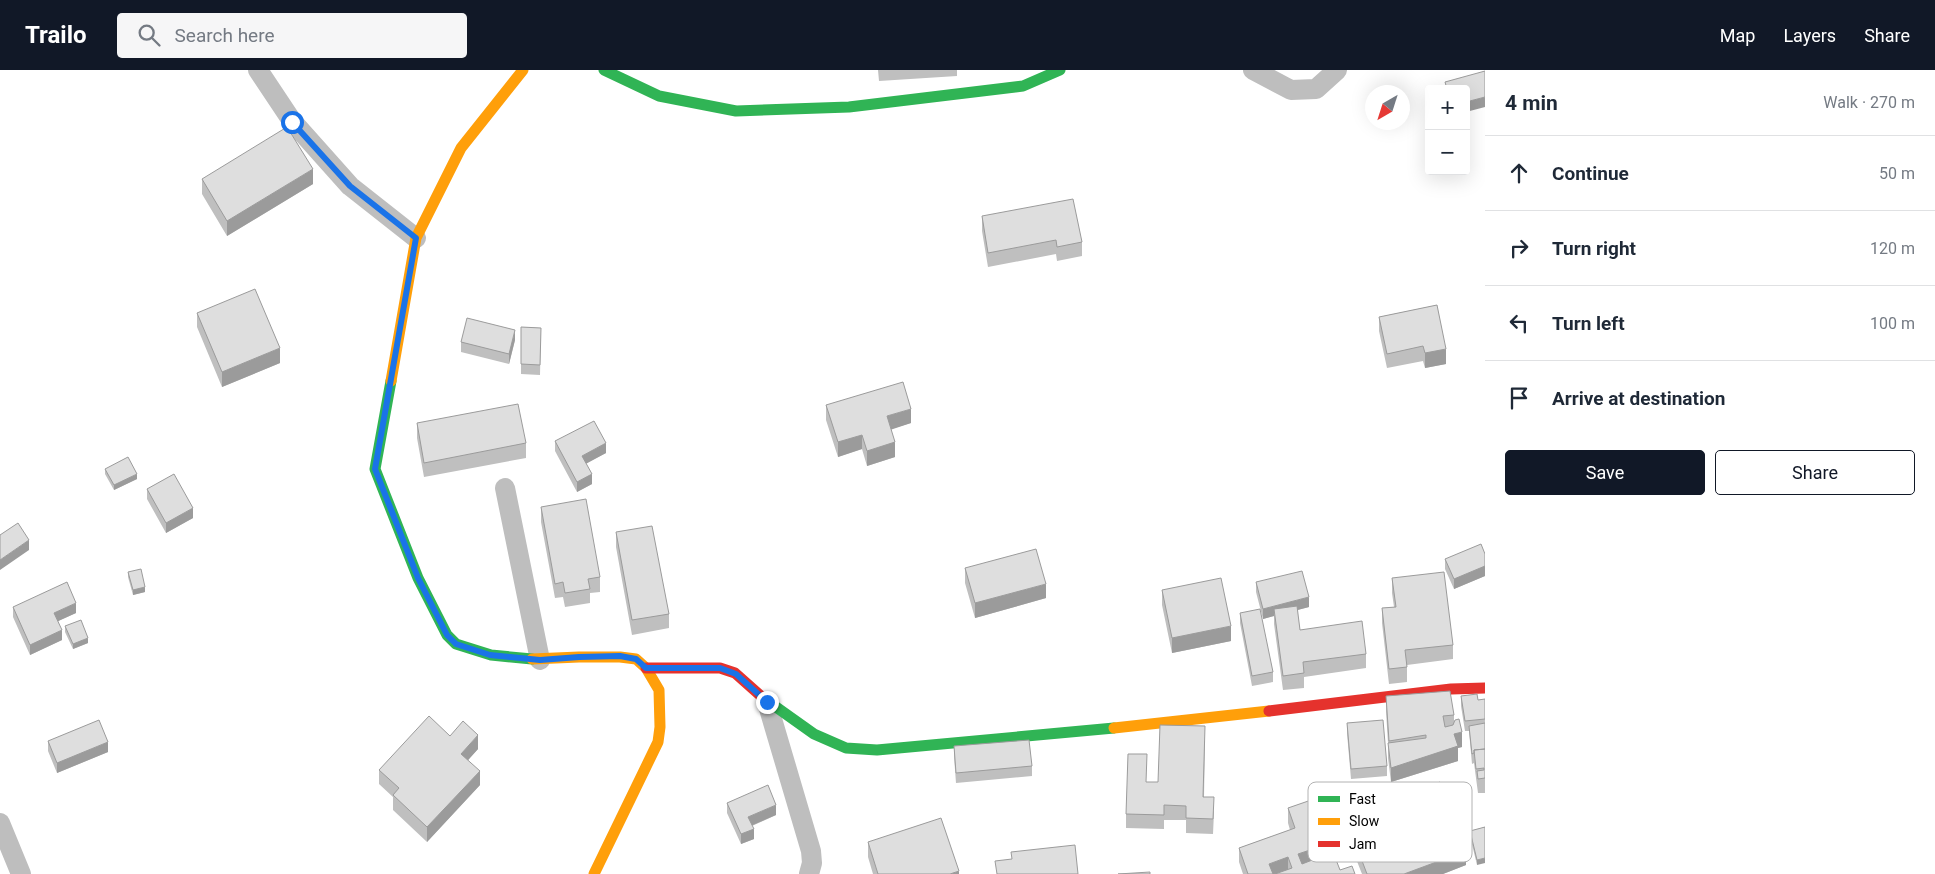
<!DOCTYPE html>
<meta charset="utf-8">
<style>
:root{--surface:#fff;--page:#f6f6f7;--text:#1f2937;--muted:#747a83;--line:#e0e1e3;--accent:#111827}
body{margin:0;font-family:Roboto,sans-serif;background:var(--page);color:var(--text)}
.controls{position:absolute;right:15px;top:15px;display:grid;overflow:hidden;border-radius:5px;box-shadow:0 5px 20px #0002}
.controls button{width:45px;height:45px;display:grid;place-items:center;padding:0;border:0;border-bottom:1px solid var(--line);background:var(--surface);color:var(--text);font:25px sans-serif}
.compass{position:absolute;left:1365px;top:15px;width:45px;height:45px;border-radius:50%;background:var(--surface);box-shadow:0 5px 20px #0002;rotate:219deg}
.stop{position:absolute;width:15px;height:15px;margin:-11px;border:4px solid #1a73e8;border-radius:50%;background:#fff}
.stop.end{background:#1a73e8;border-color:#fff;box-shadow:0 1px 5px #0008}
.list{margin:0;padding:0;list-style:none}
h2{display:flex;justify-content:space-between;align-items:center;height:65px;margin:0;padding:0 20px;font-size:21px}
h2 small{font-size:16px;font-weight:400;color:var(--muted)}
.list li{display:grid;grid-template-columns:32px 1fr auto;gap:15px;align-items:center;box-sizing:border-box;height:75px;padding:0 20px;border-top:1px solid var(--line)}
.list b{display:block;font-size:19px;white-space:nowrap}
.list em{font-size:16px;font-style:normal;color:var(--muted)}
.actions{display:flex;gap:10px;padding:15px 20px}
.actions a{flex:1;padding:11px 0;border:1px solid var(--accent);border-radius:5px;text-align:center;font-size:18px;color:var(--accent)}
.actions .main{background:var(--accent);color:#fff}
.icon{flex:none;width:28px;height:28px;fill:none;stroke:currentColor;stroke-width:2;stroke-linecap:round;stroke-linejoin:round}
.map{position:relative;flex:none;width:1485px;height:804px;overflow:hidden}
header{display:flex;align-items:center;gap:30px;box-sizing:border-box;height:70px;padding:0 25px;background:var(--accent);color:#fff}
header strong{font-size:24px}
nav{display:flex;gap:28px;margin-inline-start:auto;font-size:18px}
.search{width:350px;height:45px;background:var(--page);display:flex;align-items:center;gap:12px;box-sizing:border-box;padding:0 18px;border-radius:5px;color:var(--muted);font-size:19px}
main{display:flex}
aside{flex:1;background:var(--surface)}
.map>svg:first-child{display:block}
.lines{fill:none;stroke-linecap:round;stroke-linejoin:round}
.street{stroke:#bebebe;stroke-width:20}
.fast{stroke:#30b455;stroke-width:11}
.slow{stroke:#ff9f0a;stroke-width:11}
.jam{stroke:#e5322d;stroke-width:11}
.wall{fill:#bfbfbf;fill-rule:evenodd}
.shaded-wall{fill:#9b9b9b}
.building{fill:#dedede;stroke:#9b9b9b;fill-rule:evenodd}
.route{stroke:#1a73e8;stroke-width:6}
.key{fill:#fff;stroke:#b2b2b2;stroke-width:1}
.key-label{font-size:14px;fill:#000}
</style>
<header>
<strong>Trailo</strong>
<div class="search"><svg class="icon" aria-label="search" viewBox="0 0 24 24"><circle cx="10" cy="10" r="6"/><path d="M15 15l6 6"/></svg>Search here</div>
<nav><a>Map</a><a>Layers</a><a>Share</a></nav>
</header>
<main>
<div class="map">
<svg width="1485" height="804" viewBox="0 0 1485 804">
<rect width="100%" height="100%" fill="#fff"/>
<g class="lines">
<path class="street" d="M258,0L292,51L350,116L416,168
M1253,0L1291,20L1316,19L1337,0
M505,418L540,590
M767,632L811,781L812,793L809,804
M0,753L21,804"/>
<path class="fast" d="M604,0L659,26L736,41L849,37L1023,16L1060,0
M391,311L375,399L418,508L447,565L456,574L491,585L532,589
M762,627L814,664L846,678L877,680L1114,658"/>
<path class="slow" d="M391,311L416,168L461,78L523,0
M532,589L579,587H620L636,589L646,598L659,620L660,657L658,672L594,804
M1114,658L1269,641"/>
<path class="jam" d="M646,598H720L735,603L762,627
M1269,641L1451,619L1485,618"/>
</g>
<path class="wall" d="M878,0H957V6L879,11Z
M1429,51V69L1426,57V52Z
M202,109L313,114L227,166L202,124Z
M982,146L1082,172V186L1057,191L1056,184L988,197L982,161Z
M1437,235L1446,294L1425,298L1423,291L1387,298L1379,261V247Z
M197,243L280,293L222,317L197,257Z
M521,257L541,258L540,305L521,304Z
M515,270L509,294L461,282V272Z
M826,335L911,353L891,359L895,387L867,396L862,379L838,387L826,350Z
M417,353L526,373V388L424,407L417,368Z
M555,371L606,383L586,393L592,414L577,422L555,381Z
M105,399L137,409L114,420L105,404Z
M147,419L193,448L166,463L147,429Z
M541,437L600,507V522L590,523V533L565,537L563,527L555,528L541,452Z
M616,462L669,544V558L632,565L616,477Z
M1485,484V506L1454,519L1445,499V489Z
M965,498L1046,528L975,548L965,513Z
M128,502L145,522L133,525L128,507Z
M1392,508L1453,575V589L1407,595V612L1389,614L1382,553V538L1394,537L1392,523Z
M1256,512L1309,537L1297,540L1300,560L1366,584V598L1304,607V618L1283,620L1274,554V546L1263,549L1256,522Z
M1162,520L1231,571L1172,583L1162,535Z
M13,537L76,543L58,551L62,570L30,585L13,547Z
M1240,543L1273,602V612L1252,616L1240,553Z
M65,556L88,573L73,579L65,562Z
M1386,626L1454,645V653L1462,677L1458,678V691L1391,712L1388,688V673L1386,641Z
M1461,626L1478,630L1485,629V723H1478L1474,693L1472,694L1469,661H1465L1461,636Z
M1347,653L1387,696V706L1351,709L1347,663Z
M450,666L478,679L468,690L480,715L427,772L393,740V727L379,714V700Z
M48,671L108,682L57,703L48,681Z
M1205,671L1204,727L1214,742L1213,764L1186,763V750H1164V759L1126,758V744L1146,712H1158Z
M954,676L1032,696V706L956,713L954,686Z
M1440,712L1466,795L1443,804H1362L1351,776V762L1355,760L1351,750V735L1383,734ZM1434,768V770L1424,774L1423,772Z
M727,733L776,745L752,756L754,769L741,774L727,743Z
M1288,738L1323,762L1321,763L1325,785L1340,800L1355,804H1243L1239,792V778L1290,760L1288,753Z
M1485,757L1477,795L1470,766V761Z
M868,772L959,804H873L868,787Z"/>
<path class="shaded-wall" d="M1485,27V37L1466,42V32Z
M313,99V114L227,166V151Z
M515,260V270L509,294V284Z
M280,278V293L222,317V302Z
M1446,279V294L1425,298V283Z
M911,339V353L887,361V346Z
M862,365V379L838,387V372Z
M895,372V387L867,396V381Z
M606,373V383L582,396V386Z
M137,404V409L114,420V415Z
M592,404V414L577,422V412Z
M193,438V448L166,463V453Z
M29,470V480L0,500V490Z
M1485,496V506L1454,519V509Z
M1046,514V528L975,548V533Z
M145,517V522L133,525V520Z
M1309,527V537L1275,546L1274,539V546L1263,549V539Z
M76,533V543L54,553V543Z
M1231,556V571L1172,583V568Z
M62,560V570L30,585V575Z
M88,568V573L73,579V574Z
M1462,662V677L1458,678V691L1391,712V698L1454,664Z
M478,665V679L461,698V684Z
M108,672V682L57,703V693Z
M480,701V715L427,772V757Z
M776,735V745L748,757V747Z
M1323,747V762L1316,764V750Z
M1434,754V768L1419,774V760Z
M754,759V769L741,774V764Z
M1397,771V786L1379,793V778Z
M1325,775V789L1298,798V784Z
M1466,781V795L1443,804H1404Z
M1288,787V802L1282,804H1269V794Z
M1485,788V793L1477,795V790Z
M959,801V804H950Z"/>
<path class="building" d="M1485,1V27L1466,32V19H1447L1445,12Z
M1429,51V64L1426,52Z
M287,57L313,99L227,151L202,109Z
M1073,129L1082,172L1057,177L1056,170L988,183L982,146Z
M255,219L280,278L222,302L197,243Z
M1437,235L1446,279L1425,283L1423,276L1387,284L1379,247Z
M467,248L515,260L509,284L461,272Z
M521,257L541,258L540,295L521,294Z
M903,312L911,339L887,346L895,372L867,381L862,365L838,372L826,335Z
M518,334L526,373L424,393L417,353Z
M594,351L606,373L582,386L592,404L577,412L555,371Z
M128,387L137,404L114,415L105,399Z
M174,404L193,438L166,453L147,419Z
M586,429L600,507L588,509L590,519L565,523L563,512L555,514L541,437Z
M18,453L29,470L0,490V465Z
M652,456L669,544L632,550L616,462Z
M1481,474L1485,484V496L1454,509L1445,489Z
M1036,479L1046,514L975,533L965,498Z
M141,499L145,517L133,520L128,502Z
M1302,501L1309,527L1263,539L1256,512Z
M1444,502L1453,575L1405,580L1407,597L1389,599L1382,538L1396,537L1392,508Z
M1221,508L1231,556L1172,568L1162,520Z
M67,512L76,533L54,543L62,560L30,575L13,537Z
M1297,536L1300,560L1362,551L1366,584L1303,592L1304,603L1283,606L1274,539Z
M1260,539L1273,602L1252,606L1240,543Z
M81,550L88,568L73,574L65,556Z
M1450,621L1454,645L1443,646L1445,657L1453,655L1455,650L1459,649L1462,662L1454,664L1458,676L1391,698L1388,673L1426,668V665L1389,671L1386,626Z
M1477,624L1478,630L1485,629V649L1465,651L1461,626Z
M429,646L450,666L463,651L478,665L461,684L480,701L427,757L393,725L399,718L379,700Z
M99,650L108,672L57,693L48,671Z
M1383,650L1387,696L1351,699L1347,653Z
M1485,653V679L1474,680V683L1472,684L1469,656Z
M1160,655L1205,656L1203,727H1214L1213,749L1186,748V736L1164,735V745L1126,744L1128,684H1147L1146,712H1158Z
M1029,670L1032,696L956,703L954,676Z
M1485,679V708L1478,709L1477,701L1484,700V698L1476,699L1474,680Z
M1440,712L1466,781L1404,804H1367L1351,762L1359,758L1351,735L1379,724L1383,734ZM1434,754L1439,768L1424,774L1419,760ZM1397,771L1400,779L1382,786L1379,778Z
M768,715L776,735L748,747L754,759L741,764L727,733Z
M1317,728L1323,747L1316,750L1325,775L1298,784L1302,794L1333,782L1340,800L1352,796L1355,804H1275L1292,798L1288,787L1269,794L1273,804H1248L1239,778L1295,758L1288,738Z
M941,748L959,801L950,804H878L868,772Z
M1485,757V788L1477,790L1470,761Z
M1075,775L1078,804H997L995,791L1012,789L1011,782Z
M1150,802V804H1118Z"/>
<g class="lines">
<path class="route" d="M292,52L350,116L416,168L375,399L418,508L447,565L456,574L490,585L540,590L579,587L620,586L636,589L646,598H720L736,604L767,632"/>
</g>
<rect x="1308" y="712" width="164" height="80" rx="8" class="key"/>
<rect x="1318" y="726" width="22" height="6" fill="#30b455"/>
<rect x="1318" y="748" width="22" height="7" fill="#ff9f0a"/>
<rect x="1318" y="771" width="22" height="6" fill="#e5322d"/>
<g class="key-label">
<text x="1349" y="734">Fast</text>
<text x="1349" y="756">Slow</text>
<text x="1349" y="779">Jam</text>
</g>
</svg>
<div class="controls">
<button>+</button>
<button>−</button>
</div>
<svg class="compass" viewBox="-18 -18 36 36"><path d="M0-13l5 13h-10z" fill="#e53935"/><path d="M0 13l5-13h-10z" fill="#747a83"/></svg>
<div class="stop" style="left:292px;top:52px"></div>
<div class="stop end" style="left:767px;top:632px"></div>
</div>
<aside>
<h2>4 min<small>Walk · 270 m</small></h2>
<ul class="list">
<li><svg class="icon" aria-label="ahead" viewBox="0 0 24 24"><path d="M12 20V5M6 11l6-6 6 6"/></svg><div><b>Continue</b></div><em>50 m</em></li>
<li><svg class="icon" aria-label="right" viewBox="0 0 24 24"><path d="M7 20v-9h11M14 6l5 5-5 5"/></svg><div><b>Turn right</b></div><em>120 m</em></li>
<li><svg class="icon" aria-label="left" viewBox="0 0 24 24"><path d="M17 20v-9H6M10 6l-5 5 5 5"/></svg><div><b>Turn left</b></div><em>100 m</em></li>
<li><svg class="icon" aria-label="arrive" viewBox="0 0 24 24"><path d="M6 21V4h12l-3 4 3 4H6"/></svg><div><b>Arrive at destination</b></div></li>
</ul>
<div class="actions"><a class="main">Save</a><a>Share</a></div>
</aside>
</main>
